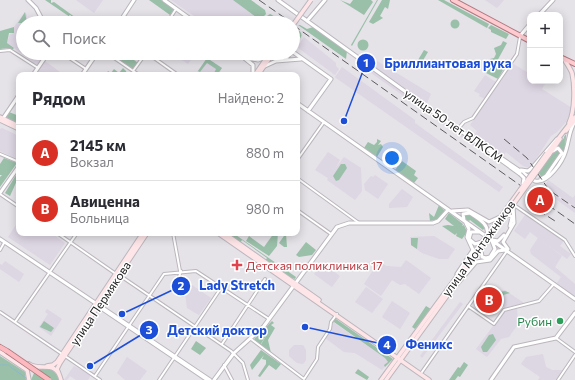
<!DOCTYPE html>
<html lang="ru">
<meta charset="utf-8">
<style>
:root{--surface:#fff;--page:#f2f2f3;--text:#2b2b33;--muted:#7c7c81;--line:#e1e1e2;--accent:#d93025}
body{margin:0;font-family:Commissioner,sans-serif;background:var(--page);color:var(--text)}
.controls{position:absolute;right:12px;top:12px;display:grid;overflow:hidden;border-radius:8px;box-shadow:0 2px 10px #0003}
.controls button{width:36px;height:36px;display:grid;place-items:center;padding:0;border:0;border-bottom:1px solid var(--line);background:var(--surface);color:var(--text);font:20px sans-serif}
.you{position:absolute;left:392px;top:158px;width:14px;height:14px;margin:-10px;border:3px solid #fff;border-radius:50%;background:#1a73e8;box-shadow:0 0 0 6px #1a73e833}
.badge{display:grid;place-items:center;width:26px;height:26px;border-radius:50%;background:var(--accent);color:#fff;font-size:13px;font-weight:700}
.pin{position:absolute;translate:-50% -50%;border:2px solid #fff;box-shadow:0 1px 4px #0006}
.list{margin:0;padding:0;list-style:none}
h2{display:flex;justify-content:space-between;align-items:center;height:52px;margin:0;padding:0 16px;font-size:17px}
h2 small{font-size:13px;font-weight:400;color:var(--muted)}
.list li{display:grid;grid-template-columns:26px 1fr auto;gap:12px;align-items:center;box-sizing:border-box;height:56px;padding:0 16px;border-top:1px solid var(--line)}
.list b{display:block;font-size:15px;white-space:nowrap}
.list p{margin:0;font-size:13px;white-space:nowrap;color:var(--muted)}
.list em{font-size:13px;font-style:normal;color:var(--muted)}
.icon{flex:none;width:22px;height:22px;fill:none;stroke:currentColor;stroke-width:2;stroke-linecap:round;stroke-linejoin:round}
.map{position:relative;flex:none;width:575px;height:380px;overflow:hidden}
.search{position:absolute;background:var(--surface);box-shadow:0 2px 10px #0003;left:16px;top:16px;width:284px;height:44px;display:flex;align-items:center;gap:10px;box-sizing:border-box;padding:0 14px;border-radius:22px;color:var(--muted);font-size:15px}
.panel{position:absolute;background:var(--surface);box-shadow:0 2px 10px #0003;left:16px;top:72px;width:284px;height:164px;border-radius:8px}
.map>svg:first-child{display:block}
.built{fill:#ddd6e3}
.green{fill:#9ac0a9}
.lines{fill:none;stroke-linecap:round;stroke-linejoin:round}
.stream{stroke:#8bb8cd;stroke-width:1}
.minor-casing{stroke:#bbb7bd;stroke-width:4}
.tertiary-casing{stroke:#bbb7bd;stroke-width:5}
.secondary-casing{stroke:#bbb7bd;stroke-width:5.5}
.primary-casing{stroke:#b0797f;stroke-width:6}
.trunk-casing{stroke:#b0797f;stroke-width:6}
.minor{stroke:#fff;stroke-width:2}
.tertiary{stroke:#fff;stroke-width:3}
.secondary{stroke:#fee5e8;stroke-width:3.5}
.primary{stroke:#fdcbd0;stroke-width:4}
.trunk{stroke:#fcbac0;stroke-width:4.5}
.rail{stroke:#5d5b5f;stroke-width:1;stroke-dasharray:8 4;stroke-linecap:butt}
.tertiary-bridge-casing{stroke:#bbb7bd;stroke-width:5;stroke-linecap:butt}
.secondary-bridge-casing{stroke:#bbb7bd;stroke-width:5.5;stroke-linecap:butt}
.trunk-bridge-casing{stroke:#b0797f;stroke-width:6;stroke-linecap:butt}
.tertiary-bridge{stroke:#fff;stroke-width:3}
.secondary-bridge{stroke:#fee5e8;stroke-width:3.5}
.trunk-bridge{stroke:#fcbac0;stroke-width:4.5}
.health-dot{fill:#e0444e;stroke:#fff;stroke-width:1.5}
.leisure-dot{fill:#2e9e5b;stroke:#fff;stroke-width:1.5}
.labels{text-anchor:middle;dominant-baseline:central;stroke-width:3;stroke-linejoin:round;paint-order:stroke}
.street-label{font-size:12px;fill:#222123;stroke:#fff}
.health-label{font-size:12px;fill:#be3a42;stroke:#fff;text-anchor:start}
.leisure-label{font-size:12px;fill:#27864d;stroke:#fff;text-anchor:end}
.leader{fill:none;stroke:#1d4ed8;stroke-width:1.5}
.callout-dot{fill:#1d4ed8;stroke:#fff;stroke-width:1.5}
.mark-label{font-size:12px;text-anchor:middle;font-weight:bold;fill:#fff}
.callout-label{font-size:13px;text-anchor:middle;font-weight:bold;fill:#1d4ed8;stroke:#fff;stroke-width:3;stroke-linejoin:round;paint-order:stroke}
</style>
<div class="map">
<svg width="575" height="380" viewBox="0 0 575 380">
<rect width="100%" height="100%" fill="#e5e2e8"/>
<path class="built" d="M76,0H103L94,13Z
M171,0H239L264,17L261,21L264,23H200L196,20L197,18Z
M485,0H504L497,8Z
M25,12L27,15V23H23V53H45L37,65L7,43L10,34L14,33V27Z
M304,37L336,63V66L339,69L335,75L297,47Z
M171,53H193V57L188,64Z
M364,53L431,94L427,103L361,58Z
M207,58L222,68L218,75H201L197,72Z
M45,61L60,72L59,75H35Z
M360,61L476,144L474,146L357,63Z
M512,63L530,74V81H540L545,84L542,89L572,108L566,122L557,132L551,136L530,168L523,166L506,152L503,156L474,136L477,131L470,125L487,100L479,96L480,94L474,91L485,75L499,84Z
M342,67L415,120V123L503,187L499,192L336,78L335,77Z
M2,128L19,136V160L0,151V129Z
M328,152L340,160L335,169L344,157L361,168L362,191L355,200L327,180L328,178L315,170Z
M375,175L388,184L378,199L365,190L364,184L371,176L373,177Z
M548,180L573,198L575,195V207L550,190L546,184Z
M544,187L575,209V213L542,189Z
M402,189L413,197L407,207L389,208V204Z
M525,215L564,241L560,246L571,254L567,259L539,239L562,256L555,267L575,284V296L557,283L561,277L531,254L530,250L538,238L530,232L525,239L514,231Z
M19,220V233H51L65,243L50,265L8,237Z
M434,236L455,249L448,259H439L422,253L411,245L410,237Z
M406,260L431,278L419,294L405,284L400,285L392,280L381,296L364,284L379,261L386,266L401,267Z
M5,261L24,274L19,282L0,269V264L2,265Z
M322,263L340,276L332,287L314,274Z
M192,285L211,298L199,315L187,308L184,286Z
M366,287L383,299L372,313L355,302Z
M505,290L509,293L524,303L505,308L490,297L493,292Z
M392,301L410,313L400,329L382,317Z
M460,302L463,304L422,358L420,356Z
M517,308L518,324L509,337L501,339L487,357L476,349L505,310Z
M47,309L62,319L51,336L39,327L48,314L45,312Z
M333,322L385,358L388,362L384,368L382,370L355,353L344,352L325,338L331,330Z
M294,345H303L306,350V360L303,364L297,363L289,356V350Z
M543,354L546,367L552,370H563L556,380H538L540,377L521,364L526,357Z
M127,357L147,371L140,380H125L117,373Z
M74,366L91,375L88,380H76L70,376L67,380H64Z"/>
<path class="green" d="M45,0H51V3L54,2L83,23L78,20H74L70,17L71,15H69L70,17Z
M149,0H161L174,9L170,15Z
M233,0H251L265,10L266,14L260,20Z
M340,0L350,4L353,0H371L373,2L364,15Z
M377,0H378L352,46L351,45Z
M382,0H390L388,9L385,7L380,16L383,18L373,24L369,22Z
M438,0H444L489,24L487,28Z
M25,12L27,23H18Z
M270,14L272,15L284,23H268L267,16Z
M450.5 24a4.5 4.5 0 1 1 9 0a4.5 4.5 0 1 1-9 0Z
M298,25H300L307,29L313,27L347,51L346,59Z
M491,25L509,34L506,39L491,32V30L488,28Z
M14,27V33H9L7,43L14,48L12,50L9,48L0,49V31Z
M292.5 35a4.5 4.5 0 1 1 9 0a4.5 4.5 0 1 1-9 0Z
M357.5 45a5.5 5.5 0 1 1 11 0a5.5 5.5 0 1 1-11 0Z
M503,41L507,43L496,63L499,65L498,67L503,70L498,79L486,73L492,65L490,59L494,58L496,54L494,48L501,45Z
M424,50L428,52L419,67L415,65Z
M109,53H125L138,63L133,70Z
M207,58L222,68L217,75H213L216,69L207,63L200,72L198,71Z
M123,68L126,71L127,75H101L106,74L108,71L111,73L114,69L119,73Z
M9,112L19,116V124L6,117Z
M566,134C566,150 561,166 545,178L562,152L560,148H555L564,138L565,145L564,137Z
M377,139L381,141L378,145L381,144L383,147L377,157L364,148L368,142L374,145L377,142Z
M558,149L561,152L546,175L542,178L538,172L554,150Z
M4,158L17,163L0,187V177L2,175H0V164Z
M402,161L416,171L414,175L418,178L414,183L395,170Z
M341,164H345L347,168L339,180L336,181L333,176Z
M19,170V176L10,196L5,193Z
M439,205L445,211L439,219L430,221L429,213L434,217Z
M449,213L463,224L462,226L464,225L467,232L462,239L456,236L457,233L455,235L442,226L448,225L454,226L445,219Z
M470,214L486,226L483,230L470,220L469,221L465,219L464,215Z
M226,233H233L296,277L295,279L292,278L291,279L265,261L267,258L242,240L240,243Z
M274,233H278L277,246L269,256L246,241L249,236L264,247Z
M286,233L287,247H284L279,243Z
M411,238H418L417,249L411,245Z
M306,242L316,250L312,255L299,257L296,255Z
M505,291L510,293L500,296V303L491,297L494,293Z
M426,306L431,309L415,329L412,327Z
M334,319H336L393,359L385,367L384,365L388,362L385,358L334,322L332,323Z
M44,321L54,328L51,332L40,327Z
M272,321L274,323L271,325L275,328L268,340L271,353L260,346L268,333L260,345L254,339Z
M493,334L496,340L487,352H483L481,347L489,335Z
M196,341L206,348L200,355L191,349Z
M261,350L281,364L276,370L269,365L260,377L258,376L266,364V360L262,359L264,355L252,370L250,365Z
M0,356L25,372L26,380H0Z
M464,362L468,365L460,377L458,376L455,380H449L458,367L460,368Z
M42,368C51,368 56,371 59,380H31L34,373Z
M358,369L369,377L367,380L355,373Z"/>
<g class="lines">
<path class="stream" d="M0,365H8L26,378"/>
<g class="minor-casing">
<path id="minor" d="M167,23L176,9
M0,51L10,50L38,68
M62,53L86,69
M107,53L139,75
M147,53L178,75
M133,71L146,53
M458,129L464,122L473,118L517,54L520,37
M0,154L19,162
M297,160L324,122
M297,178L359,223
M0,194L19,207
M514,205L565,240L575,256
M297,210L331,234
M57,233L116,274
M173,233L180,271
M0,250L4,243
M181,271L179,277L182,295
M119,275L231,351L243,363L248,380
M468,306L494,324L504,310L539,301L554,284
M0,312L62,354
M15,322L77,233
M556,338L575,352
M251,339L304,379
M222,344L265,279
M65,356L100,380
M224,365L232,380
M422,372L507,251
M95,376L164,274L196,271L269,319
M304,379L317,359L318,347L330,329L331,322L337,314
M159,380L221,288
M558,380L575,355"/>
</g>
<g class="tertiary-casing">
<path id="tertiary" d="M28,0L36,8L44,23
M164,0L196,23
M278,0L449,123L535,181C548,184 563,161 566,150C569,140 569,132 574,123
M539,15L553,0
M307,21L325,0
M119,23L134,0
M520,36L530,24
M293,52L331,79L308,111
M238,53L253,65V75
M248,53L251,59
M247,58L258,60L266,57
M286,59L290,53
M265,66L276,61L301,59
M33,75L48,53
M82,75L97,53
M297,103L575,299
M2,120L19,95
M491,153L520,174
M521,170L528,171L532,168L557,139
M541,179L546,176L562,153L558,148L553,151
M0,193L19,166
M452,211L468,210L489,222L500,217
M504,217L509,215L512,217L510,226
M464,220L463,214L470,213C477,218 490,224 487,235
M479,232H471L469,239L475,244L482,242
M0,239L210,380
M492,240L498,241L504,235
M508,249L503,242L514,223L513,206
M481,250L482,257L486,258L490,257L495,249L492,241
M457,274L473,250L467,237L469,229L466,223
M457,284L476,262L490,260L498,251L505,250
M98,306L206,379
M214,380L234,353L264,326L337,227L349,223H433L438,221L448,210
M491,380L514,347L556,338L575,313"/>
</g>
<g class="secondary-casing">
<path id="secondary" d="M564,59C567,64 570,68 572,73C575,86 575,110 569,123
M255,75L270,53
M258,75L273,53
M0,117L19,126
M0,120L19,129
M566,131L575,120
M547,153L575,117
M549,155L560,139
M218,233L429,380
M224,233L319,300
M487,236L520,190
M0,352L27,370L29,380
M29,364C41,372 56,359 61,380
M47,366L53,365L57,362L143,233
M59,374L57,369L60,363L147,233
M381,380L483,241
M386,380L473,260"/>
</g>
<g class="primary-casing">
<path id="primary" d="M453,0L530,41
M560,57L575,64"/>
</g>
<g class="trunk-casing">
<path id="trunk" d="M0,347L7,351"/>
</g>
<use href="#minor" class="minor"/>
<use href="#tertiary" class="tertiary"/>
<use href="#secondary" class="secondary"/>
<use href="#primary" class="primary"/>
<use href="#trunk" class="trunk"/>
<path class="rail" d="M259,0L292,23
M293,25L575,224
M504,139L527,158L549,190L575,208
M538,210L555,221"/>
<g class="tertiary-bridge-casing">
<path id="tertiary-bridge" d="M520,174L524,178L523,184"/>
</g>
<g class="secondary-bridge-casing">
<path id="secondary-bridge" d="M293,25L311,0
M520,190L547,153
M483,241L487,236
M473,260L549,155"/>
</g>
<g class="trunk-bridge-casing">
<path id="trunk-bridge" d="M7,351L49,380"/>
</g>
<use href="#tertiary-bridge" class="tertiary-bridge"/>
<use href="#secondary-bridge" class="secondary-bridge"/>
<use href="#trunk-bridge" class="trunk-bridge"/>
</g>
<path class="health-dot" d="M235 259h4v4h4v4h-4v4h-4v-4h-4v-4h4z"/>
<circle class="leisure-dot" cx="560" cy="321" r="4"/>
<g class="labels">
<g class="street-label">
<text transform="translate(454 125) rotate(35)">улица 50 лет ВЛКСМ</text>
<text transform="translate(478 248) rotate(-54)">улица Монтажников</text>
<text transform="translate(100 303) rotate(-56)">улица Пермякова</text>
</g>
<g class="health-label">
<text x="246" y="265">Детская поликлиника 17</text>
</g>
<g class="leisure-label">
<text x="552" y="321">Рубин</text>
</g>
</g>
<path class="leader" d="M344 121L366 63M122 314L181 286M90 366L149 330M305 327L387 345"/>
<g class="callout-dot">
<circle cx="344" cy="121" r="4"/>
<circle cx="122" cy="314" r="4"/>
<circle cx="90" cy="366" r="4"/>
<circle cx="305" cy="327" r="4"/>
<circle cx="366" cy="63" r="10"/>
<circle cx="181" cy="286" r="10"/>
<circle cx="149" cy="330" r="10"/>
<circle cx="387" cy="345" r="10"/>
</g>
<g class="mark-label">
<text x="366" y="67">1</text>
<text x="181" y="290">2</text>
<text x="149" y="334">3</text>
<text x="387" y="349">4</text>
</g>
<g class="callout-label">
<text x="448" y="68">Бриллиантовая рука</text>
<text x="237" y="290">Lady Stretch</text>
<text x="217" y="335">Детский доктор</text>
<text x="429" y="349">Феникс</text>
</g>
</svg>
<div class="controls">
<button>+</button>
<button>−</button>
</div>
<div class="you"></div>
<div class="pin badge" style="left:540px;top:200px">A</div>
<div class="pin badge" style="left:489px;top:300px">B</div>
<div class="search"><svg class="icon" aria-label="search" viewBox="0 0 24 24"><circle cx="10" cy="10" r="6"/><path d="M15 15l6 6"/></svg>Поиск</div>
<section class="panel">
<h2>Рядом<small>Найдено: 2</small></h2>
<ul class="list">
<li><span class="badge">A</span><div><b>2145 км</b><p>Вокзал</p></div><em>880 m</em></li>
<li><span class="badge">B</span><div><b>Авиценна</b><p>Больница</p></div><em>980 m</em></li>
</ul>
</section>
</div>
